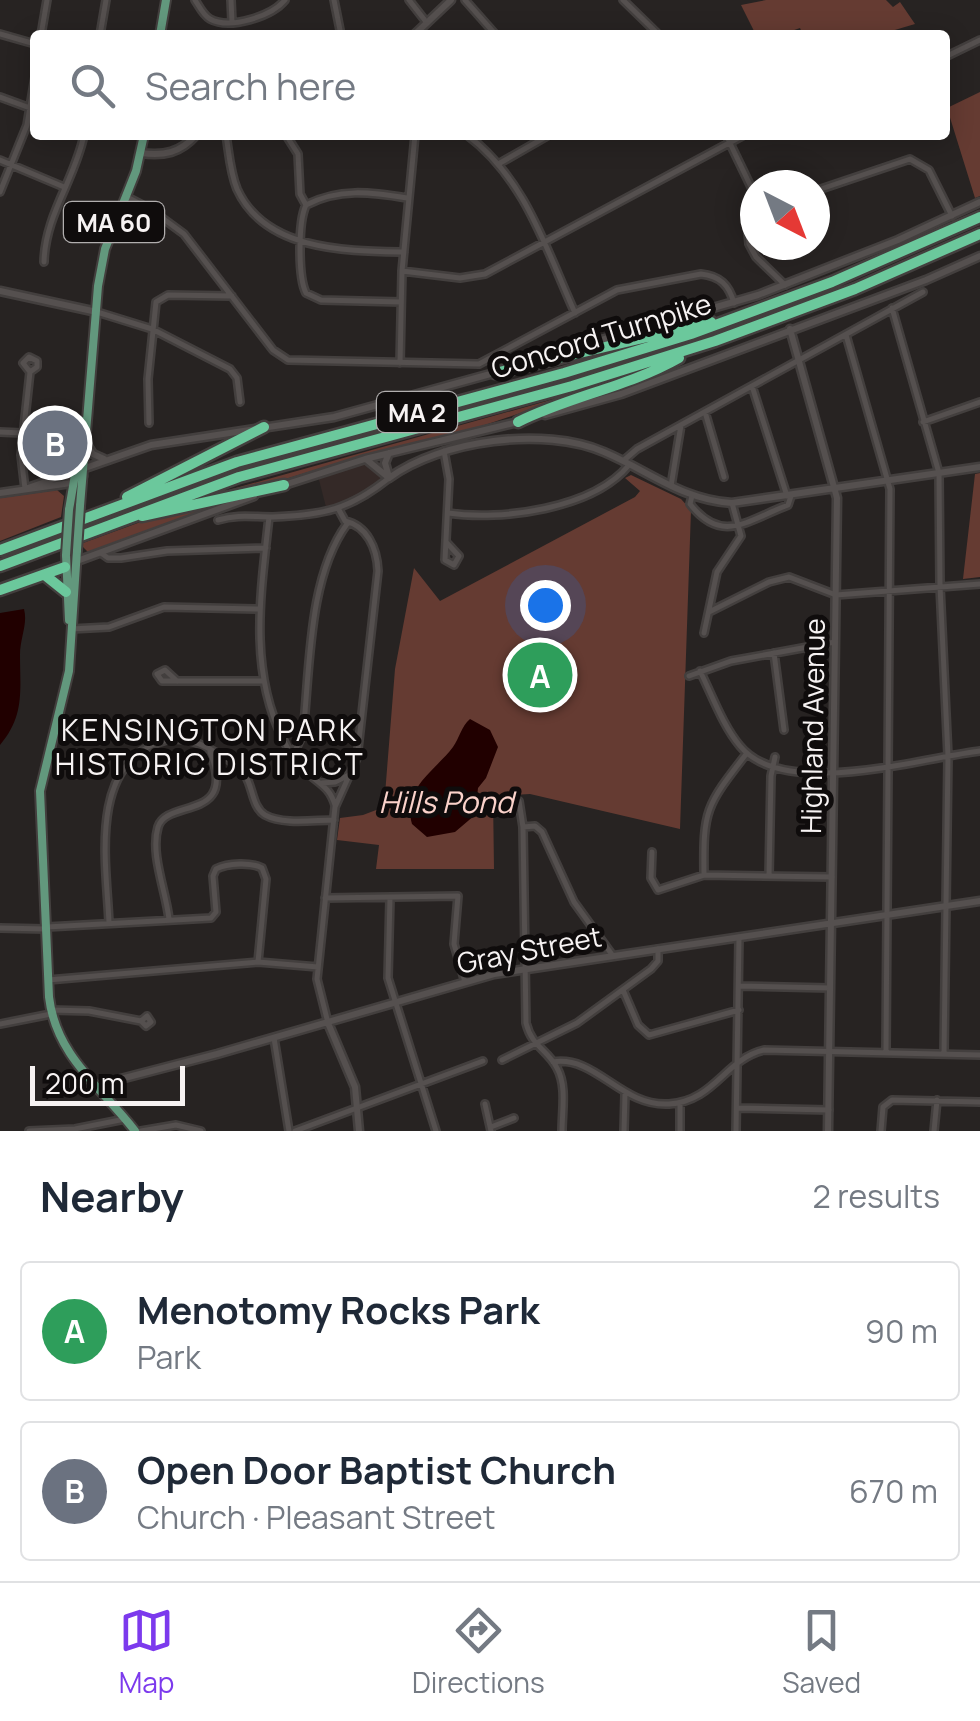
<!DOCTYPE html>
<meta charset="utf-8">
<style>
:root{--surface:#fff;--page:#f6f6f7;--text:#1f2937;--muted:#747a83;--line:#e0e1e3;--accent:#7c3aed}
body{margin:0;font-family:Manrope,sans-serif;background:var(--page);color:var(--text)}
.compass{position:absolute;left:740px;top:170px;width:90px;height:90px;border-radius:50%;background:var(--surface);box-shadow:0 5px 25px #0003;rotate:138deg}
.scale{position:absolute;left:30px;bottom:25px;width:155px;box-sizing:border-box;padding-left:10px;border:5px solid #f7f3f3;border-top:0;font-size:28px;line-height:35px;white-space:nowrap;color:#f7f3f3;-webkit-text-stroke:8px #0f0c0c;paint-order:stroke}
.you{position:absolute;left:545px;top:605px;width:35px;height:35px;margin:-25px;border:8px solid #fff;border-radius:50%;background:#1a73e8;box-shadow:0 0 0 15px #1a73e833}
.badge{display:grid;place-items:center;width:65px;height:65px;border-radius:50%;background:var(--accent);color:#fff;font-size:32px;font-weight:700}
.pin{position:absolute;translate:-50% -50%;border:5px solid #fff;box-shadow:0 2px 10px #0006}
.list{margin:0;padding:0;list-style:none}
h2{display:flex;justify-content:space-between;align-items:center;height:130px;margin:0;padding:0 40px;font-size:42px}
h2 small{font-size:32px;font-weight:400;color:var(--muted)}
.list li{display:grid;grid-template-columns:65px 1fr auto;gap:30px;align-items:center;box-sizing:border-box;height:140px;margin:0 20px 20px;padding:0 20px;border:2px solid var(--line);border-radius:10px}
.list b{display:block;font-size:38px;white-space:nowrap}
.list p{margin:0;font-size:32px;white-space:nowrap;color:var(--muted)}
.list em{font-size:32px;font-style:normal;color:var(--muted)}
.icon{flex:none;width:55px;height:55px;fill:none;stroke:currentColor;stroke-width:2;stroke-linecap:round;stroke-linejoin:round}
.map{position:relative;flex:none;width:980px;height:1131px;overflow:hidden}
.search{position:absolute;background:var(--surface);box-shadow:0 5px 25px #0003;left:30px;right:30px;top:30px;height:110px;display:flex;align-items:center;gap:25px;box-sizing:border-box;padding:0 35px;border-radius:10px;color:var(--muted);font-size:38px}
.sheet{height:450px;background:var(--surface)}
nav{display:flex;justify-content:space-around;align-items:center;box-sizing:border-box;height:140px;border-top:2px solid var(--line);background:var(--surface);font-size:28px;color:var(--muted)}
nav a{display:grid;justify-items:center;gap:5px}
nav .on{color:var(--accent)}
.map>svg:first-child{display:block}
.built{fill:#342927}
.green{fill:#653b32}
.water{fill:#210000}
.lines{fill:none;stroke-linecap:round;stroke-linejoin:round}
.street-casing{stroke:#433f3e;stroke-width:10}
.secondary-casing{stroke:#433f3e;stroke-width:11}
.primary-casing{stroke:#433f3e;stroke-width:12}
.highway-casing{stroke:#433f3e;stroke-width:15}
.street{stroke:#55504f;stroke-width:5}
.secondary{stroke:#55504f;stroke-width:6}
.primary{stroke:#62987d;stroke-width:8}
.highway{stroke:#6bc89c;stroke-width:10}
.primary-bridge-casing{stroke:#433f3e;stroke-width:12;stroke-linecap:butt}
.primary-bridge{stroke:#62987d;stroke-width:8}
.labels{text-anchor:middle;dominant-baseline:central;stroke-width:10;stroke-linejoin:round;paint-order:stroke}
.shield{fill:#0f0c0c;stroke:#b1aeae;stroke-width:2.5}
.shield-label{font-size:25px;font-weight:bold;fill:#f7f3f3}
.street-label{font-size:28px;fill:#f7f3f3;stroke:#0f0c0c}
.neighbourhood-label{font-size:30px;letter-spacing:2.5px;fill:#f7f3f3;stroke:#0f0c0c}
.water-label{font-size:30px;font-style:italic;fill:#fad2ca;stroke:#0f0c0c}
</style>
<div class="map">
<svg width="980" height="1131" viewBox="0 0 980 1131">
<rect width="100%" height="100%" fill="#272322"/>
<path class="built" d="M369,462L384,480L365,494L327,511L318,476Z"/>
<path class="green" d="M766,0H886L893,7L900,2L915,24L878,35H803L800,28L780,35H756L741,5Z
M980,92V196L975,198L947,108Z
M597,387L479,427L341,462L263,486L200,498Z
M980,473V577L963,579L975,474Z
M631,475L681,499L691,510L680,829L530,794L493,796L494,869H376L379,845L337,840L340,818L363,815L384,807L395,669L414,568L440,601L635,497L640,491L625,478Z
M57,490L64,496L61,517L0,541V498Z
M242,497L89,553L83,547V543L146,520Z"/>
<path class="water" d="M24,609C28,624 20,638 20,655C20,690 25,716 0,745V613Z
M470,719L490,730L498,747L486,778L478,788L475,815L455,832L427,837L412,824C402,788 435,771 453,747C460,737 461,727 470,719Z"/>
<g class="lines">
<g class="street-casing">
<path id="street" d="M195,0C199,6 203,15 210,19C230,30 272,16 285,0
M231,0L232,22
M334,0L341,35
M409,0L427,23
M465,0L496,35
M623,0L659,35
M0,34L35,44
M41,35L47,0
M100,35L106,0
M945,57L980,40
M0,97L30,108
M226,135C229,153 230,172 237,189C265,251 346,251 404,252
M286,135L298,154L300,194L306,205C298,222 298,277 306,293L321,300L401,302
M467,135C525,178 546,249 575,313
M726,135L753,191L747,220L749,244L756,257L785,285
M0,160L64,187
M500,163L549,135
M815,191L910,159L929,170L952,216
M0,192L27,125L35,77
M125,196L150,209L184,234L273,350L288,360L479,364L617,290L701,274C720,276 729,285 734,303
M306,205C339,188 370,192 407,198
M44,262C45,215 75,179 84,135
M402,271L460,278L485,274L744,135
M892,308L939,473L940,586L948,756L944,1054
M97,312L152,329L230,369L237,378L240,402
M846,335L890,489L886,1052
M400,363L402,271L415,135
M752,386L787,496
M705,412L724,477
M923,422L980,402
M149,423L148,379L156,302L168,295L232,296
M0,432L22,433
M444,451L449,479L445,560L454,565L459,556L446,542
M623,461L637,449L923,292
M671,486L681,425
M25,489L21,455L30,372L37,367V361L29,357L23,363L30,372
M692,496L690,504C722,545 748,520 788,505L791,496
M448,513C501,521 593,509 629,465
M269,517C261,591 248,669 283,739C289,752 299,767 311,776C323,786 330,789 335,805
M218,520C238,514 252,517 273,517C323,515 349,510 389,478
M101,553L108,558H121L167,551L266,548
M709,612L769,582L789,577L836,595L980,584
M71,629L109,627L164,607L259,609
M704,633L717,572L741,536L732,503
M774,653L784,730
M700,671C712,695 723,726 740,746C784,800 921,758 980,751
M689,676L731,661L835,642
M177,681L165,670L157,674L162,681H264
M293,755L303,734C310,669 308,577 347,524
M322,783L335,782L349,775
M519,801L523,827L526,1023C532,1047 547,1049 557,1068C567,1086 562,1111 562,1131
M523,827L535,826L542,832L574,902L613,956
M652,852L651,878L658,890L704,875L832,877
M704,875C703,809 706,806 747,753
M769,876L771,776L775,757
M325,898L458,896L454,944L465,982
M390,898L388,978L436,1131
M169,919C166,891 150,854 158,827C167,798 238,822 210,752
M109,923C107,868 88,769 157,743C175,736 191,739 208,748C220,755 237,763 245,775C253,787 252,807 265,815C283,825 314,820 334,820
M47,927L211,918L216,912L213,876L216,869C228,863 251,862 262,868L266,879L258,962
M0,928L45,929
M48,980L258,962L318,967
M739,986L830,988
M623,990L638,1025L649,1035L739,1010
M51,1010L89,1011L141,1021L146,1026L151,1022L147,1016L141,1021
M328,1023L317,979L335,807L357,758L378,571C377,548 367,526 345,521L339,510
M0,1024L51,1014
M274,1038L289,1131
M502,1060L577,1023L651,969L658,961V949
M553,1062C596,1055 621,1107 669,1104C715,1101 725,1059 764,1050L980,1055
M485,1104L491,1131
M738,1108L829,1110
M491,1127L514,1118
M29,1131L75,1129L125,1119
M141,1131L176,1125L201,1131
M295,1131L483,1061
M624,1131L625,1094
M680,1131V1103
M736,1131L739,937
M881,1131L883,1107L892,1100L980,1102
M934,1131L937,1100"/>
</g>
<g class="secondary-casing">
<path id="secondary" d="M414,35L451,0
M141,153C164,156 180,153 196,135
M0,291L97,312
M790,329L837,498L828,1131
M525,362L758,295L898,240L980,202
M545,415L621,394L926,280L980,256
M86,443L93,454L104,459
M367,460L389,478
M389,477L385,463L389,453
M389,478C441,440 544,426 604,452C649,471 682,500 732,503L980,467
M284,485L365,459L518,422
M25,489L151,445L334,417L494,373
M0,493L71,483L83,476
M77,561L254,496
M328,1023L355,1087L359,1131
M97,1089L109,1082L217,1054L494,974L980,901"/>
</g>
<g class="primary-casing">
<path id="primary" d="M160,35L166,0
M80,506L98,286L105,249L136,171L144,135
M69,510L84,421
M77,550L69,671L40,791L49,997C56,1056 101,1087 135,1131
M66,555L69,620"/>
</g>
<g class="highway-casing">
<path id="highway" d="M495,373L711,322
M518,422C570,396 628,387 679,358
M127,497L264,427
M142,516L284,485
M0,550L237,462L564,373L691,334L832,282L980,217
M0,566L239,477L572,386L715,341L855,289L980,234
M46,576L66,592
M0,590L65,567"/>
</g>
<use href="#street" class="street"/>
<use href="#secondary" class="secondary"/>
<use href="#primary" class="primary"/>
<use href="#highway" class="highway"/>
<g class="primary-bridge-casing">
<path id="primary-bridge" d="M77,550L80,506
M66,555L69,510"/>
</g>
<use href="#primary-bridge" class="primary-bridge"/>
</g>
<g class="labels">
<g class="shield">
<rect x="64" y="202" width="100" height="40" rx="8"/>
<rect x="377" y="392" width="80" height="40" rx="8"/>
</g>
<g class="shield-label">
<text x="114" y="222">MA 60</text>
<text x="417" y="412">MA 2</text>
</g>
<g class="street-label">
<text transform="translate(601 335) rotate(-17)">Concord Turnpike</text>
<text transform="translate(812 726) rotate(-89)">Highland Avenue</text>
<text transform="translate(529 949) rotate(-11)">Gray Street</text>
</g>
<g class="neighbourhood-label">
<text x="210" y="729">KENSINGTON PARK<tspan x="210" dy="34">HISTORIC DISTRICT</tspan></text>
</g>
<g class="water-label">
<text x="446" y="801">Hills Pond</text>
</g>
</g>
</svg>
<svg class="compass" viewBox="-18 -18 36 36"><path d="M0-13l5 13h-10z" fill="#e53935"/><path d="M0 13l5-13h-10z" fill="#747a83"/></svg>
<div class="scale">200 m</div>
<div class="you"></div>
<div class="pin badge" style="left:540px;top:675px;background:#2e9e5b">A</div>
<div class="pin badge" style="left:55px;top:443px;background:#6b7280">B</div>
<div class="search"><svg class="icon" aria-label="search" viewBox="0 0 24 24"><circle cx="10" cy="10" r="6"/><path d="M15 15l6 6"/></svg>Search here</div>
</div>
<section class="sheet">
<h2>Nearby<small>2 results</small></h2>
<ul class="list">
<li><span class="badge" style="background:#2e9e5b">A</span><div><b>Menotomy Rocks Park</b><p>Park</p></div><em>90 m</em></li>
<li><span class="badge" style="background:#6b7280">B</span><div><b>Open Door Baptist Church</b><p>Church · Pleasant Street</p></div><em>670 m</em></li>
</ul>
</section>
<nav>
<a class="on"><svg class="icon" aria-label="map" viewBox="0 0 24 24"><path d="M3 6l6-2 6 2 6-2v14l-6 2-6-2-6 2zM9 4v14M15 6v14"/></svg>Map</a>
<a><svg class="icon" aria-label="directions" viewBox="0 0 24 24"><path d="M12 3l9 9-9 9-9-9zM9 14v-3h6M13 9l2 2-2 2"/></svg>Directions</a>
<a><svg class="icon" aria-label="saved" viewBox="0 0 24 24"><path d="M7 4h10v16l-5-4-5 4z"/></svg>Saved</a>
</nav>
